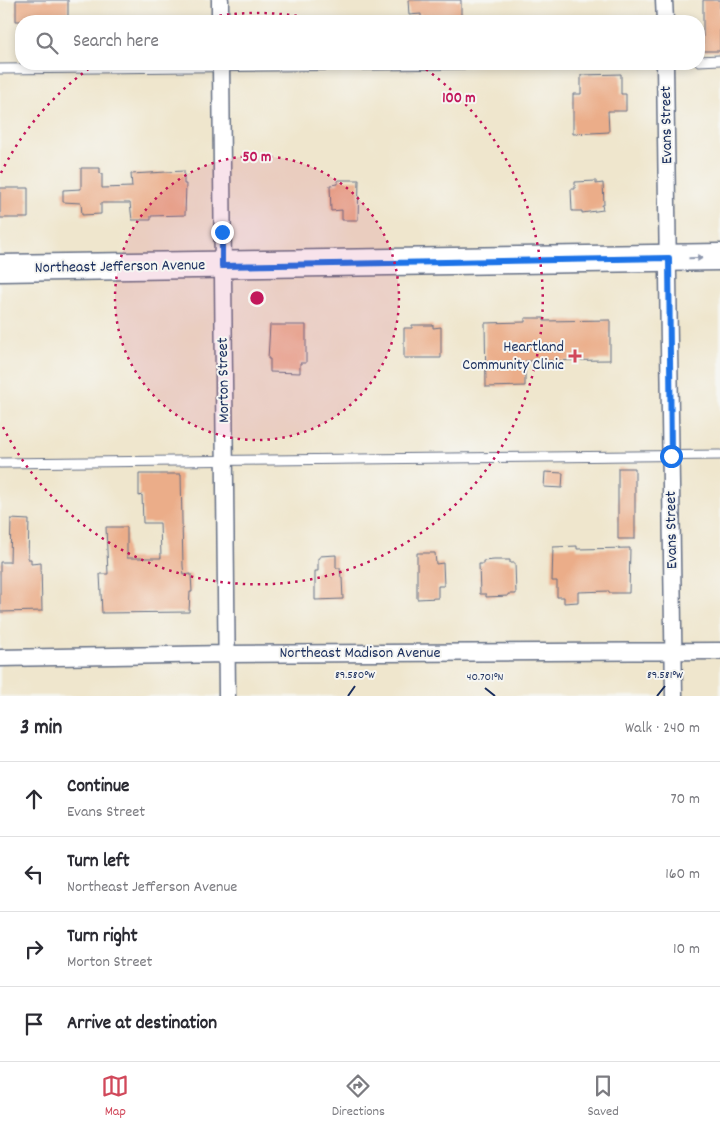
<!DOCTYPE html>
<meta charset="utf-8">
<style>
:root{--surface:#fff;--page:#f7f7f7;--text:#2b2b33;--muted:#7c7c81;--line:#e1e1e2;--accent:#d1495b}
body{margin:0;font-family:Dekko,sans-serif;background:var(--page);color:var(--text)}
.stop{position:absolute;width:15px;height:15px;margin:-11px;border:4px solid #1a73e8;border-radius:50%;background:#fff}
.stop.end{background:#1a73e8;border-color:#fff;box-shadow:0 1px 5px #0008}
.list{margin:0;padding:0;list-style:none}
h2{display:flex;justify-content:space-between;align-items:center;height:65px;margin:0;padding:0 20px;font-size:21px}
h2 small{font-size:16px;font-weight:400;color:var(--muted)}
.list li{display:grid;grid-template-columns:32px 1fr auto;gap:15px;align-items:center;box-sizing:border-box;height:75px;padding:0 20px;border-top:1px solid var(--line)}
.list b{display:block;font-size:19px;white-space:nowrap}
.list p{margin:0;font-size:16px;white-space:nowrap;color:var(--muted)}
.list em{font-size:16px;font-style:normal;color:var(--muted)}
.icon{flex:none;width:28px;height:28px;fill:none;stroke:currentColor;stroke-width:2;stroke-linecap:round;stroke-linejoin:round}
.map{position:relative;flex:none;width:720px;height:696px;overflow:hidden}
.search{position:absolute;background:var(--surface);box-shadow:0 2px 8px #0003;left:15px;right:15px;top:15px;height:55px;display:flex;align-items:center;gap:12px;box-sizing:border-box;padding:0 18px;border-radius:20px;color:var(--muted);font-size:19px}
.sheet{height:365px;background:var(--surface)}
nav{display:flex;justify-content:space-around;align-items:center;box-sizing:border-box;height:70px;border-top:1px solid var(--line);background:var(--surface);font-size:14px;color:var(--muted)}
nav a{display:grid;justify-items:center;gap:2px}
nav .on{color:var(--accent)}
.map>svg:first-child{display:block}
.building{fill:#ebad89}
.lines{fill:none;stroke-linecap:round;stroke-linejoin:round}
.lane-casing{stroke:#656f85;stroke-width:11}
.street-casing{stroke:#656f85;stroke-width:19}
.primary-casing{stroke:#656f85;stroke-width:29}
.lane{stroke:#fff;stroke-width:9}
.street{stroke:#fff;stroke-width:16}
.primary{stroke:#fff;stroke-width:26}
.oneway{fill:#8d97ae}
.route{stroke:#1a73e8;stroke-width:6}
.ticks{fill:none;stroke:#1b2f5e;stroke-width:2}
.ring{fill:none;stroke:#c2185b;stroke-width:2.5;stroke-dasharray:2.5 5}
.poi-dot{fill:#d1495b;stroke:#f6f6f2;stroke-width:2}
.labels{text-anchor:middle;dominant-baseline:central;stroke-width:4;stroke-linejoin:round;paint-order:stroke}
.street-label{font-size:16px;fill:#1b2f5e;stroke:#f6f6f2}
.poi-label{font-size:16px;fill:#1b2f5e;stroke:#f6f6f2;text-anchor:end}
.ticks-label{font-size:12px;text-anchor:middle;fill:#1b2f5e;stroke:#f6f6f2;stroke-width:4;stroke-linejoin:round;paint-order:stroke}
.centre{fill:#c2185b;stroke:#f6f6f2;stroke-width:2.5}
.ring-label{font-size:15px;text-anchor:middle;font-weight:bold;fill:#c2185b;stroke:#f6f6f2;stroke-width:4;stroke-linejoin:round;paint-order:stroke}
</style>
<div class="map">
<svg width="720" height="696" viewBox="0 0 720 696">
<rect width="100%" height="100%" fill="#f6f6f2"/>
<filter id="ink" filterUnits="userSpaceOnUse"><feTurbulence type="fractalNoise" baseFrequency=".02" numOctaves="2"/><feDisplacementMap in="SourceGraphic" scale="10" xChannelSelector="R" yChannelSelector="G"/><feConvolveMatrix kernelMatrix="1 2 1 2 8 2 1 2 1" color-interpolation-filters="sRGB"/></filter>
<filter id="wash" filterUnits="userSpaceOnUse"><feTurbulence type="fractalNoise" baseFrequency=".0096" numOctaves="4" result="noise"/><feDisplacementMap in="SourceGraphic" scale="20" xChannelSelector="R" yChannelSelector="G"/><feGaussianBlur stdDeviation="1.12" result="paint"/><feColorMatrix in="noise" values="0 0 0 0 0 0 0 0 0 0 0 0 0 0 0 0 0 1.4 0 .05"/><feComposite in="paint" operator="in"/></filter>
<g filter="url(#wash)">
<rect width="100%" height="100%" fill="#efe6cd"/>
<g id="blocks">
<path class="building" d="M16,0H68V21H16Z
M408,0H461V21H421V14L409,15Z
M703,0H720V51H703Z
M621,74V94H626V111H608L609,132L573,134V94H581V75Z
M81,168H100V174H102V188L132,187L131,174L184,171V184H186L185,215L151,216V220H132L130,203H101V214L82,215L81,203L63,202V190L81,189Z
M338,180H359L358,220H342V210L331,211L330,185L338,184Z
M596,181V184L603,183L604,205H602L603,210L582,213V211H572L571,189H575V182Z
M0,188H28V218H0Z
M525,318H544V321L610,320V360L525,361V386L486,387L485,323L525,322Z
M270,325H306V363H300V373L270,372V359H268Z
M412,325H433V328L441,327V358H404V328H412Z
M618,468H635V539H618Z
M545,472L563,473L562,488L544,487Z
M139,474H181L183,566L184,575L191,574L192,592H190L189,612L102,613L100,574H108L106,527H127V558H161L160,523H143L142,495L139,496Z
M11,519L29,520L28,559H31V564L41,563L42,611L0,612V562H10Z
M577,546V549L630,548L629,593H609V591L578,592V602L564,603V597H557V581H552L553,547Z
M417,553H435L436,564L443,563L444,586H438V598L417,599Z
M336,555V568H340L341,578H342L343,599L315,600V571H318V558H320V556Z
M494,560H510V563H515L516,594H508V596L486,597V594H480L479,564H483V561Z"/>
</g>
</g>
<g filter="url(#ink)">
<use href="#blocks" fill-opacity="0" stroke="#656f85" stroke-width="1"/>
<g class="lines">
<g class="lane-casing">
<path id="lane" d="M699,61L720,60
M0,69L471,64
M0,463L720,455"/>
</g>
<g class="street-casing">
<path id="street" d="M220,0V21
M664,0L665,21
M221,64L227,696
M665,64L674,696
M0,658L227,654L720,651"/>
</g>
<g class="primary-casing">
<path id="primary" d="M0,268L720,257"/>
</g>
<use href="#lane" class="lane"/>
<use href="#street" class="street"/>
<use href="#primary" class="primary"/>
</g>
<defs><path id="oneway-solid" d="M-6-.8H1V-3.2L6.5 0L1 3.2V.8H-6Z" transform="scale(1.25)"/></defs>
<use class="oneway" href="#oneway-solid" transform="translate(696 258) rotate(-1)"/>
</g>
<g class="lines" filter="url(#ink)">
<path class="route" d="M222,232V266L669,258L671,456"/>
</g>
<path class="ticks" d="M485,688L495,696M348,696L355,686M657,696L665,686"/>
<circle cx="257" cy="298" r="142" fill="#c2185b" fill-opacity=".12"/>
<g class="ring">
<circle cx="257" cy="298" r="142"/>
<path d="M1 173A285 285 0 0 1 94 65M190 21A285 285 0 0 1 324 21M420 65A285 285 0 1 1 1 423"/>
</g>
<path class="poi-dot" d="M572.5 348.5h5v5h5v5h-5v5h-5v-5h-5v-5h5z"/>
<g class="labels">
<g class="street-label">
<text transform="translate(667 125) rotate(-91)">Evans Street</text>
<text transform="translate(120 267) rotate(-1)">Northeast Jefferson Avenue</text>
<text transform="translate(224 380) rotate(-91)">Morton Street</text>
<text transform="translate(672 530) rotate(-91)">Evans Street</text>
<text x="360" y="653">Northeast Madison Avenue</text>
</g>
<g class="poi-label">
<text x="564" y="347">Heartland<tspan x="564" dy="18">Community Clinic</tspan></text>
</g>
</g>
<g class="ticks-label">
<text x="355" y="678">89.580°W</text>
<text x="665" y="678">89.581°W</text>
<text x="485" y="680">40.701°N</text>
</g>
<circle cx="257" cy="298" r="8" class="centre"/>
<g class="ring-label">
<text x="459" y="102">100 m</text>
<text x="257" y="161">50 m</text>
</g>
</svg>
<div class="stop" style="left:671px;top:456px"></div>
<div class="stop end" style="left:222px;top:232px"></div>
<div class="search"><svg class="icon" aria-label="search" viewBox="0 0 24 24"><circle cx="10" cy="10" r="6"/><path d="M15 15l6 6"/></svg>Search here</div>
</div>
<section class="sheet">
<h2>3 min<small>Walk · 240 m</small></h2>
<ul class="list">
<li><svg class="icon" aria-label="ahead" viewBox="0 0 24 24"><path d="M12 20V5M6 11l6-6 6 6"/></svg><div><b>Continue</b><p>Evans Street</p></div><em>70 m</em></li>
<li><svg class="icon" aria-label="left" viewBox="0 0 24 24"><path d="M17 20v-9H6M10 6l-5 5 5 5"/></svg><div><b>Turn left</b><p>Northeast Jefferson Avenue</p></div><em>160 m</em></li>
<li><svg class="icon" aria-label="right" viewBox="0 0 24 24"><path d="M7 20v-9h11M14 6l5 5-5 5"/></svg><div><b>Turn right</b><p>Morton Street</p></div><em>10 m</em></li>
<li><svg class="icon" aria-label="arrive" viewBox="0 0 24 24"><path d="M6 21V4h12l-3 4 3 4H6"/></svg><div><b>Arrive at destination</b></div></li>
</ul>
</section>
<nav>
<a class="on"><svg class="icon" aria-label="map" viewBox="0 0 24 24"><path d="M3 6l6-2 6 2 6-2v14l-6 2-6-2-6 2zM9 4v14M15 6v14"/></svg>Map</a>
<a><svg class="icon" aria-label="directions" viewBox="0 0 24 24"><path d="M12 3l9 9-9 9-9-9zM9 14v-3h6M13 9l2 2-2 2"/></svg>Directions</a>
<a><svg class="icon" aria-label="saved" viewBox="0 0 24 24"><path d="M7 4h10v16l-5-4-5 4z"/></svg>Saved</a>
</nav>
